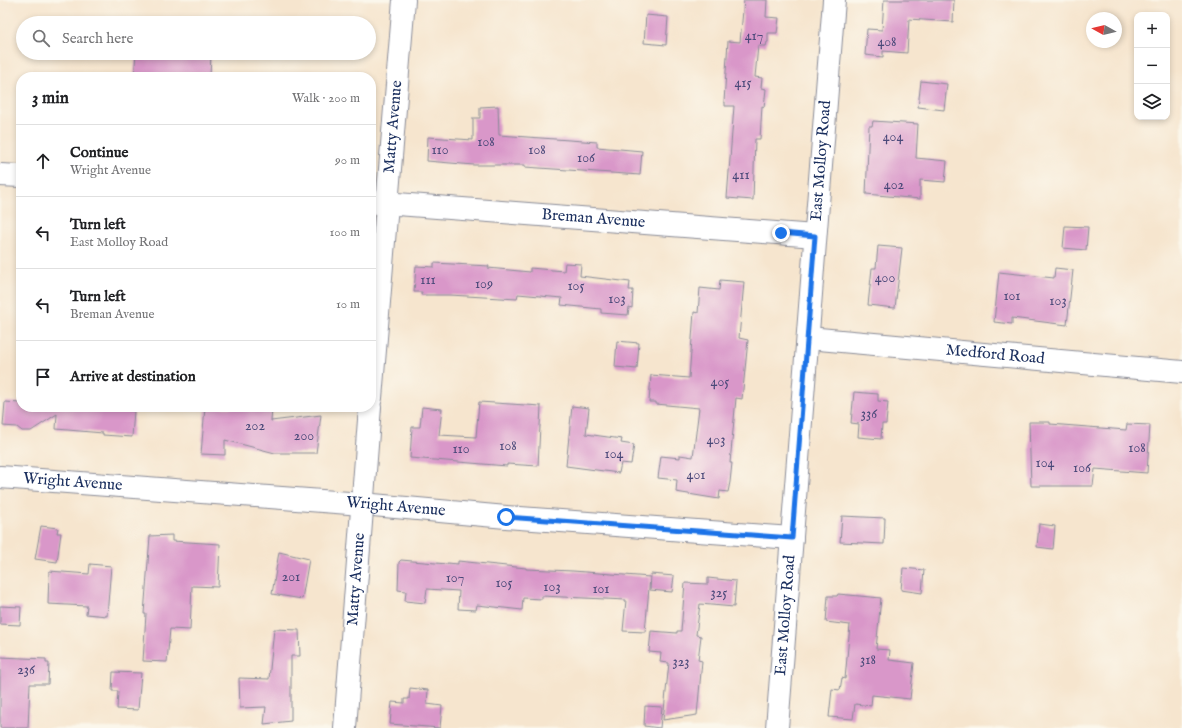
<!DOCTYPE html>
<meta charset="utf-8">
<style>
:root{--surface:#fff;--page:#f6f6f6;--text:#202124;--muted:#757577;--line:#e0e0e0}
body{margin:0;font-family:"IM FELL English",serif;background:var(--page);color:var(--text)}
.controls{position:absolute;right:12px;top:12px;display:grid;overflow:hidden;border-radius:8px;box-shadow:0 2px 6px #0003}
.controls button{width:36px;height:36px;display:grid;place-items:center;padding:0;border:0;border-bottom:1px solid var(--line);background:var(--surface);color:var(--text);font:20px sans-serif}
.compass{position:absolute;left:1086px;top:12px;width:36px;height:36px;border-radius:50%;background:var(--surface);box-shadow:0 2px 6px #0003;rotate:278deg}
.stop{position:absolute;width:12px;height:12px;margin:-9px;border:3px solid #1a73e8;border-radius:50%;background:#fff}
.stop.end{background:#1a73e8;border-color:#fff;box-shadow:0 1px 4px #0008}
.list{margin:0;padding:0;list-style:none}
h2{display:flex;justify-content:space-between;align-items:center;height:52px;margin:0;padding:0 16px;font-size:17px}
h2 small{font-size:13px;font-weight:400;color:var(--muted)}
.list li{display:grid;grid-template-columns:26px 1fr auto;gap:12px;align-items:center;box-sizing:border-box;height:72px;padding:0 16px;border-top:1px solid var(--line)}
.list b{display:block;font-size:15px;white-space:nowrap}
.list p{margin:0;font-size:13px;white-space:nowrap;color:var(--muted)}
.list em{font-size:13px;font-style:normal;color:var(--muted)}
.icon{flex:none;width:22px;height:22px;fill:none;stroke:currentColor;stroke-width:2;stroke-linecap:round;stroke-linejoin:round}
.map{position:relative;flex:none;width:1182px;height:728px;overflow:hidden}
.search{position:absolute;background:var(--surface);box-shadow:0 2px 6px #0003;left:16px;top:16px;width:360px;height:44px;display:flex;align-items:center;gap:10px;box-sizing:border-box;padding:0 14px;border-radius:22px;color:var(--muted);font-size:15px}
.panel{position:absolute;background:var(--surface);box-shadow:0 2px 6px #0003;left:16px;top:72px;width:360px;height:340px;border-radius:16px}
.map>svg:first-child{display:block}
.building{fill:#d997c9}
.lines{fill:none;stroke-linecap:round;stroke-linejoin:round}
.minor-casing{stroke:#888a96;stroke-width:24}
.minor{stroke:#fff;stroke-width:22}
.route{stroke:#1a73e8;stroke-width:5}
.labels{text-anchor:middle;dominant-baseline:central;stroke-width:3.5;stroke-linejoin:round;paint-order:stroke}
.number-label{font-size:14px;fill:#4a4979}
.street-label{font-size:16px;fill:#1b2f5e;stroke:#fbf7ec}
</style>
<div class="map">
<svg width="1182" height="728" viewBox="0 0 1182 728">
<rect width="100%" height="100%" fill="#fbf7ec"/>
<filter id="ink" filterUnits="userSpaceOnUse"><feTurbulence type="fractalNoise" baseFrequency=".025" numOctaves="2"/><feDisplacementMap in="SourceGraphic" scale="8" xChannelSelector="R" yChannelSelector="G"/><feConvolveMatrix kernelMatrix="1 2 1 2 8 2 1 2 1" color-interpolation-filters="sRGB"/></filter>
<filter id="wash" filterUnits="userSpaceOnUse"><feTurbulence type="fractalNoise" baseFrequency=".012" numOctaves="4" result="noise"/><feDisplacementMap in="SourceGraphic" scale="16" xChannelSelector="R" yChannelSelector="G"/><feGaussianBlur stdDeviation="0.9" result="paint"/><feColorMatrix in="noise" values="0 0 0 0 0 0 0 0 0 0 0 0 0 0 0 0 0 1.4 0 .05"/><feComposite in="paint" operator="in"/></filter>
<g filter="url(#wash)">
<rect width="100%" height="100%" fill="#f6e5ce"/>
<g id="blocks">
<path class="building" d="M744,0H767L766,17L779,18L777,33H768V42H767L766,46H758L755,77L762,78L761,88L766,89L764,107L762,106L760,139H755L753,200L727,198L734,106H725V102H724L728,41L740,42Z
M884,0H954L953,22L909,19L907,53L883,51V57L865,55L867,29L882,30Z
M646,15L668,17L666,45L644,43Z
M136,53H211L210,77H134Z
M921,81L947,84L944,110L918,107Z
M498,106L499,135L597,142V147L642,151L640,175L525,167V165H474L427,161L428,137L473,140V118H480V107Z
M873,121L918,124L916,158L947,161L945,182L920,180V199L866,194L869,126H872Z
M1065,226L1088,227L1086,250L1063,248Z
M878,246L902,248L895,308L868,305L872,268H876Z
M434,263L489,266L488,268L530,272V268L564,271L565,263L581,264L580,276L630,282L629,290H633L632,308L629,307L628,315L601,313V309L561,305L562,298L518,294L517,299L450,295H421L422,292H414L416,266L434,267Z
M1055,268L1073,270L1067,325L1012,318V324L994,322L999,272L1054,278Z
M720,280L744,282L739,338L748,340L742,399L736,398L730,463H732L730,482L728,492L720,491L719,499L676,492L677,480L658,478L661,456L680,458V455L693,457L699,408L656,404V402H649L651,375L689,378L694,312L698,313L700,288L719,290Z
M617,341L639,343L637,369L615,367Z
M854,392L878,394V401L888,402L886,424H882L881,439L858,437L859,424L851,423Z
M5,402L21,403V407H82L134,411L132,437L103,435V433L56,429L57,414L31,431H22L17,427L3,426Z
M479,402L541,406L538,466L507,464V466L410,458L412,427H420L422,407L442,409L439,435L476,437Z
M572,406L589,408L586,434L622,439L621,443L634,445L631,464L621,463L619,473L566,466Z
M205,407L272,408L271,421L321,415L316,453H275L225,440V455L201,454Z
M1029,422H1050V424L1126,430L1127,424L1150,425L1147,473L1095,469L1093,486H1031Z
M842,516L885,518L884,544L840,542Z
M1039,524L1055,526L1053,549L1037,547Z
M41,526L58,528L57,533H61L57,562L35,559Z
M172,535V541L220,544L218,587L192,586L190,630L170,629L167,662L143,661L146,614H144L150,536Z
M279,552L309,559L302,599L272,594Z
M401,560L447,564V563L458,564V561L526,568V569L573,571L650,577L645,632L623,631L626,600L542,596V599L523,598L522,610L477,605L476,610L458,609L459,591L427,589L425,603L405,601L406,591L398,590L399,562Z
M90,564L111,566L107,616L86,614L87,606L48,604L49,571L89,574Z
M903,568L924,570L922,593L901,590Z
M651,574L674,576L672,592L650,590Z
M708,578L736,581L734,607L700,604L696,635L701,636L698,660L702,661L697,715L663,720L669,663L660,662L661,653L649,652L651,631L677,633V631H681L685,583L708,584Z
M838,594L881,598L876,649L890,650L889,660L914,663L910,699L872,695L871,706L855,704L853,719L829,717L832,689L840,690L842,678L845,679L850,625L826,622L828,596H837Z
M0,606L21,607L20,625L0,624Z
M274,629L299,630L300,656H291V721L264,724L266,707L240,708L239,678L269,679Z
M0,657L46,659V663H49L48,684H30L28,728H0Z
M113,672L141,673L138,710L117,709L118,691H112Z
M410,688L428,690L427,704L442,706L440,728L390,724L392,702L404,703V699H409Z
M645,706L662,707L660,728L644,726Z"/>
</g>
</g>
<g filter="url(#ink)">
<use href="#blocks" fill-opacity="0" stroke="#888a96" stroke-width="1"/>
<g class="lines">
<g class="minor-casing">
<g id="minor">
<path d="M0,175L21,176"/>
<path id="s1" d="M371,202L815,236"/>
<path id="s2" d="M808,338L1182,372"/>
<path id="s3" d="M371,398L404,0"/>
<path id="s4" d="M0,477L362,504L506,517L792,538"/>
<path id="s5" d="M345,728L370,407"/>
<path id="s6" d="M777,728L834,0"/>
</g>
</g>
<use href="#minor" class="minor"/>
</g>
</g>
<g class="lines" filter="url(#ink)">
<path class="route" d="M506,517L792,538L815,236L781,233"/>
</g>
<g class="labels">
<g class="number-label">
<text x="754" y="36">417</text>
<text x="887" y="42">408</text>
<text x="743" y="83">415</text>
<text x="893" y="137">404</text>
<text x="486" y="142">108</text>
<text x="440" y="150">110</text>
<text x="537" y="150">108</text>
<text x="586" y="158">106</text>
<text x="741" y="175">411</text>
<text x="894" y="185">402</text>
<text x="885" y="278">400</text>
<text x="428" y="280">111</text>
<text x="484" y="284">109</text>
<text x="576" y="286">105</text>
<text x="1012" y="296">101</text>
<text x="617" y="299">103</text>
<text x="1058" y="301">103</text>
<text x="720" y="382">405</text>
<text x="869" y="414">336</text>
<text x="255" y="426">202</text>
<text x="304" y="436">200</text>
<text x="716" y="440">403</text>
<text x="508" y="446">108</text>
<text x="1137" y="448">108</text>
<text x="461" y="449">110</text>
<text x="614" y="454">104</text>
<text x="1045" y="463">104</text>
<text x="1082" y="468">106</text>
<text x="696" y="475">401</text>
<text x="291" y="577">201</text>
<text x="455" y="578">107</text>
<text x="504" y="583">105</text>
<text x="552" y="587">103</text>
<text x="601" y="589">101</text>
<text x="719" y="593">325</text>
<text x="868" y="660">318</text>
<text x="681" y="662">323</text>
<text x="26" y="670">236</text>
</g>
<g class="street-label">
<text stroke="none"><textPath href="#s3" startOffset="272">Matty Avenue</textPath></text>
<text stroke="none"><textPath href="#s6" startOffset="569">East Molloy Road</textPath></text>
<text stroke="none"><textPath href="#s1" startOffset="223">Breman Avenue</textPath></text>
<text stroke="none"><textPath href="#s2" startOffset="188">Medford Road</textPath></text>
<text stroke="none"><textPath href="#s4" startOffset="73">Wright Avenue</textPath></text>
<text stroke="none"><textPath href="#s4" startOffset="397">Wright Avenue</textPath></text>
<text stroke="none"><textPath href="#s5" startOffset="149">Matty Avenue</textPath></text>
<text stroke="none"><textPath href="#s6" startOffset="113">East Molloy Road</textPath></text>
</g>
</g>
</svg>
<div class="controls">
<button>+</button>
<button>−</button>
<button><svg class="icon" aria-label="layers" viewBox="0 0 24 24"><path d="M12 4l9 5-9 5-9-5zM3 14l9 5 9-5"/></svg></button>
</div>
<svg class="compass" viewBox="-18 -18 36 36"><path d="M0-13l5 13h-10z" fill="#e53935"/><path d="M0 13l5-13h-10z" fill="#757577"/></svg>
<div class="stop" style="left:506px;top:517px"></div>
<div class="stop end" style="left:781px;top:233px"></div>
<div class="search"><svg class="icon" aria-label="search" viewBox="0 0 24 24"><circle cx="10" cy="10" r="6"/><path d="M15 15l6 6"/></svg>Search here</div>
<section class="panel">
<h2>3 min<small>Walk · 200 m</small></h2>
<ul class="list">
<li><svg class="icon" aria-label="ahead" viewBox="0 0 24 24"><path d="M12 20V5M6 11l6-6 6 6"/></svg><div><b>Continue</b><p>Wright Avenue</p></div><em>90 m</em></li>
<li><svg class="icon" aria-label="left" viewBox="0 0 24 24"><path d="M17 20v-9H6M10 6l-5 5 5 5"/></svg><div><b>Turn left</b><p>East Molloy Road</p></div><em>100 m</em></li>
<li><svg class="icon" aria-label="left" viewBox="0 0 24 24"><path d="M17 20v-9H6M10 6l-5 5 5 5"/></svg><div><b>Turn left</b><p>Breman Avenue</p></div><em>10 m</em></li>
<li><svg class="icon" aria-label="arrive" viewBox="0 0 24 24"><path d="M6 21V4h12l-3 4 3 4H6"/></svg><div><b>Arrive at destination</b></div></li>
</ul>
</section>
</div>
